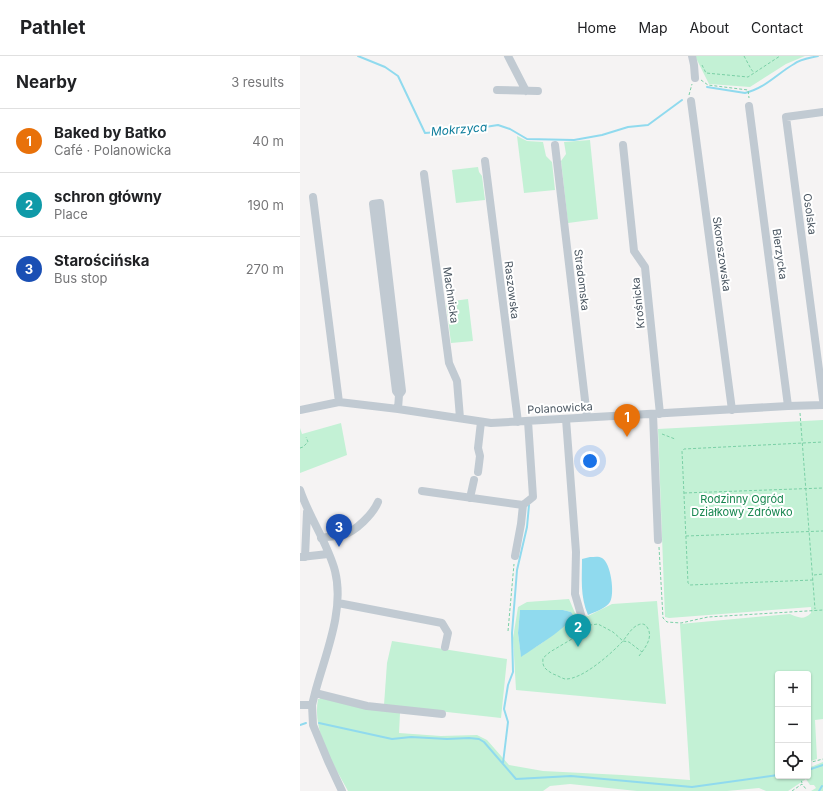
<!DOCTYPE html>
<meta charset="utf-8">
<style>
:root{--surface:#fff;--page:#f6f6f6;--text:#202124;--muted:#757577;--line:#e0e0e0;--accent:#0f766e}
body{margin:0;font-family:Inter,sans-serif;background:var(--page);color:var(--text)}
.controls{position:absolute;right:12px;bottom:12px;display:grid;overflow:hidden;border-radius:4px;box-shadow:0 1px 3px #0004}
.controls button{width:36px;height:36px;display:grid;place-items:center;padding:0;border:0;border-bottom:1px solid var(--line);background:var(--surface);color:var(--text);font:20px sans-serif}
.you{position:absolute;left:290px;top:405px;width:14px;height:14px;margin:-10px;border:3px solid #fff;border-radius:50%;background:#1a73e8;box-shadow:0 0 0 6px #1a73e833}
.badge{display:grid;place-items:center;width:26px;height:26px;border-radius:50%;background:var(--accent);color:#fff;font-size:13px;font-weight:700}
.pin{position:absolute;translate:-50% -33px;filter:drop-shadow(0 1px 2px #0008)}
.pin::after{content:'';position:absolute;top:21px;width:14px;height:12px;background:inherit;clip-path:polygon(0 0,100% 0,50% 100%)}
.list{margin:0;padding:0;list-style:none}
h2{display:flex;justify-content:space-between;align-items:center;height:52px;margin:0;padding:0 16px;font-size:17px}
h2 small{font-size:13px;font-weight:400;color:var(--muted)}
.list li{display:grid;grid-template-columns:26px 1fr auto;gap:12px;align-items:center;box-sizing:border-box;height:64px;padding:0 16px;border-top:1px solid var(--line)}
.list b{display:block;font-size:15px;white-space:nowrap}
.list p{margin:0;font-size:13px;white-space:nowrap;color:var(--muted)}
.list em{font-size:13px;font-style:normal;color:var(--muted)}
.icon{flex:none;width:22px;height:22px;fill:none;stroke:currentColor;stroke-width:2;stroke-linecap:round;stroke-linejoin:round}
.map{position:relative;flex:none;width:523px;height:735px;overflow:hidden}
header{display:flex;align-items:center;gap:24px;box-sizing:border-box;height:56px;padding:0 20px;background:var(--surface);border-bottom:1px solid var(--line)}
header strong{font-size:19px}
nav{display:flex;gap:22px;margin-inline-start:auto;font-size:14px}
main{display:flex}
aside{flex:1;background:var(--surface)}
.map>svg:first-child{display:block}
.green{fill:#c3f1d5;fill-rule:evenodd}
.water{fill:#90daee}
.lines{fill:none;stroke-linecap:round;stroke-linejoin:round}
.stream{stroke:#90daee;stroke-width:2}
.path{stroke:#7ad0a6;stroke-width:1;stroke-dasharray:3 2;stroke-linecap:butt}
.minor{stroke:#c1cad2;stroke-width:8}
.labels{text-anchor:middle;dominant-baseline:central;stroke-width:4;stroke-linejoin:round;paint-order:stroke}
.street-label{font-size:11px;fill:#4a5661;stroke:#fff}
.park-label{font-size:11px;fill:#17864f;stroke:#fff}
.water-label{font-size:12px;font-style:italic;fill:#0c7c9b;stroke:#fff}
</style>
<header>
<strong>Pathlet</strong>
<nav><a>Home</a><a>Map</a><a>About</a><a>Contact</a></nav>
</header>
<main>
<aside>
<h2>Nearby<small>3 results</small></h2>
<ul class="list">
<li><span class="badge" style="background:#e8710a">1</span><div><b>Baked by Batko</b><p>Café · Polanowicka</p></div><em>40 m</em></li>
<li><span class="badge" style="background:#0f9aa8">2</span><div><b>schron główny</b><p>Place</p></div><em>190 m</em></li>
<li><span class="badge" style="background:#1a4fb4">3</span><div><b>Starościńska</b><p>Bus stop</p></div><em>270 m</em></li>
</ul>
</aside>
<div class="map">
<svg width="523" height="735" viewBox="0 0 523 735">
<rect width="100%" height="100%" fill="#f5f3f3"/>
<path class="green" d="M395,0H505L486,8L450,31L409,28Z
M217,80L227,85L243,86L246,100L252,106L255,134L224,137Z
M290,84L298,163L268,167L261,105L266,98L264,86Z
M178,111L179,116L182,120L185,144L156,147L152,114Z
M168,243L173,285L151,287L146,246Z
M523,364V663L515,664L517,703L508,706V618H478V720H508V712L523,706V735H511L516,732L514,729H510L506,723L488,735H466L459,732L427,735H337L270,728L250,730L243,735H48C33,707 12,676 18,643H20V640L100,657L99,677L141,680L177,679L187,684L209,709L243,715L322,719L390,724L380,568L490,558C499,562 504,564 511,557V551L369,562L365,561L358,373Z
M41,367L47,399L0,417V372L2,378Z
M269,543L275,557L288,560L312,548L357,545L366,648L216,634L213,582L218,551L227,546ZM220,554H263L271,556L272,562L242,587L221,600L218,577Z
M92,585L207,603L201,662L84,649L87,607Z"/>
<path class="water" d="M290,501C294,501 299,500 302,502C311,507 315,538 310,546C306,552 295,556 288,559C280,540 282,523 282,503Z
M220,554H263L271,556L273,559C271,570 231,594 221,601L218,577Z"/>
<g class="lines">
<path class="stream" d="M58,0L85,11L98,20L125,77L166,74L198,69L210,73L227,83L274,84L302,79L328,71L348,69L382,44
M407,31L445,37C464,33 478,17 494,8C500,3 510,2 518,0
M19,667L92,683L111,681L147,683L169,682L179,683L184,686L216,723L271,720L392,731L478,719
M0,669L6,667
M203,707L208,666L204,653L208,629L213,616L212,577L217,514L227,471L229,449
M508,714L523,709
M519,735L522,730"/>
<path class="path" d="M444,0L451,13L454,17
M402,9L406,17L448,21L480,0
M401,24L408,29L448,34L449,42
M389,39L392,28
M500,357L515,553
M362,378L375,383
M0,392L3,391L8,386L6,381
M384,437L523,432
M386,480L523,475
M359,491L363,562L367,566L381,567L408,561L523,554
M514,519L523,518
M513,524L390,529L388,527L382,395L384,393L523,386
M282,569V577L250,596L243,602C242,611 245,613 253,618C257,619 261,622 265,623C282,624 312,597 323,585L313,576L298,568L283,570
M208,575L214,508
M339,600C345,592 354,581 347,571C345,568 342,567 338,569C332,571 327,580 323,585L329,586L342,596
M508,707L523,703
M500,720L502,727
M492,735L502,728L506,733"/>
<path class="minor" d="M208,0L226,35
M392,0L394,9L395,22
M197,34L238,35
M391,45L432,354
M449,50L488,350
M523,56L486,61L523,344
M255,89L287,361
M323,89L334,195L345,211L360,358
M185,105L218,366
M124,118L149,307L157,325L160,362
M13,141L39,346
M98,353L99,339L102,335L80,147L73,148L96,335L99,339
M0,354L39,346L98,353L191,367L488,350L523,349
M353,358L358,484
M266,363L276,496L275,538L282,562
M178,416L180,400L178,392L181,366
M0,434C9,461 28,488 35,515C45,554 25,599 15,637L12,649L13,669L28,705L42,735
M122,435L223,449
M170,442L174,424
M21,482C29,480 36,481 43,479C56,475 73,458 78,446
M215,500L221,468L223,449L233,441L228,365
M1,501L28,498
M5,501L7,456
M38,547L142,567L148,577L145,591
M15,637L67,650L142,658
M0,649H12"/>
</g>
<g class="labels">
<g class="street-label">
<text transform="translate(510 158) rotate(82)">Osolska</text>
<text transform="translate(422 198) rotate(82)">Skoroszowska</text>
<text transform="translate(480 198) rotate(82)">Bierzycka</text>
<text transform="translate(282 224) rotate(83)">Stradomska</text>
<text transform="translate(212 234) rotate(83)">Raszowska</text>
<text transform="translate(151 239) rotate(82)">Machnicka</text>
<text transform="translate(338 247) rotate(-96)">Krośnicka</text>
<text transform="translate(260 352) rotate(-3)">Polanowicka</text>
</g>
<g class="park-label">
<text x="442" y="443">Rodzinny Ogród<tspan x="442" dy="13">Działkowy Zdrówko</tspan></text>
</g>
<g class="water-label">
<text transform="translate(159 73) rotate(-5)">Mokrzyca</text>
</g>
</g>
</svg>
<div class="controls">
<button>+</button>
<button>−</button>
<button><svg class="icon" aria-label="locate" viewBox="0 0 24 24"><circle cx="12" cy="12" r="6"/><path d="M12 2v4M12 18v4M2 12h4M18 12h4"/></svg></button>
</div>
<div class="you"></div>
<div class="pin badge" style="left:327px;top:381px;background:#e8710a">1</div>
<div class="pin badge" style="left:278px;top:591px;background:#0f9aa8">2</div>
<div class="pin badge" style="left:39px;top:491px;background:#1a4fb4">3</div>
</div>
</main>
